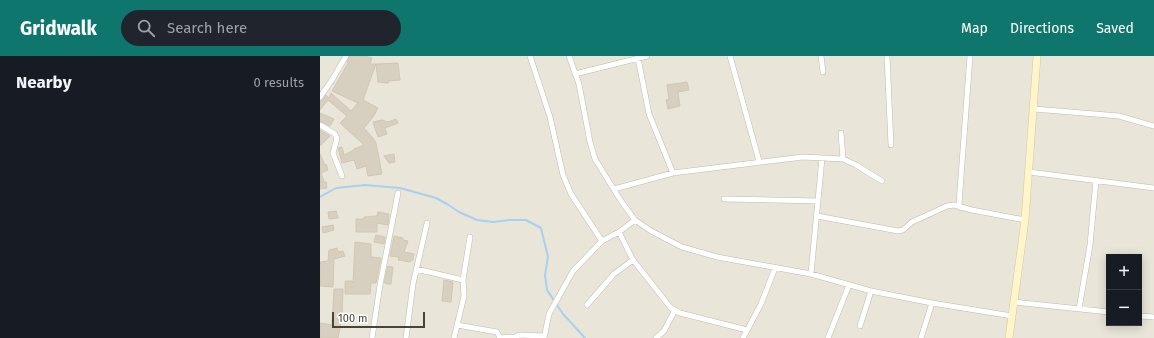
<!DOCTYPE html>
<meta charset="utf-8">
<style>
:root{--surface:#171b24;--page:#20242c;--text:#f1f3f6;--muted:#9ea1a6;--line:#363941;--accent:#0f766e}
body{margin:0;font-family:"Fira Sans",sans-serif;background:var(--page);color:var(--text)}
.controls{position:absolute;right:12px;bottom:12px;display:grid;overflow:hidden;border-radius:0px;box-shadow:0 2px 10px #0003}
.controls button{width:36px;height:36px;display:grid;place-items:center;padding:0;border:0;border-bottom:1px solid var(--line);background:var(--surface);color:var(--text);font:20px sans-serif}
.scale{position:absolute;left:12px;bottom:10px;width:93px;box-sizing:border-box;padding-left:4px;border:2px solid #4a4438;border-top:0;font-size:11px;line-height:14px;white-space:nowrap;color:#4a4438;-webkit-text-stroke:3px #fff;paint-order:stroke}
.list{margin:0;padding:0;list-style:none}
h2{display:flex;justify-content:space-between;align-items:center;height:52px;margin:0;padding:0 16px;font-size:17px}
h2 small{font-size:13px;font-weight:400;color:var(--muted)}
.icon{flex:none;width:22px;height:22px;fill:none;stroke:currentColor;stroke-width:2;stroke-linecap:round;stroke-linejoin:round}
.map{position:relative;flex:none;width:834px;height:282px;overflow:hidden}
header{display:flex;align-items:center;gap:24px;box-sizing:border-box;height:56px;padding:0 20px;background:var(--accent);color:#fff}
header strong{font-size:19px}
nav{display:flex;gap:22px;margin-inline-start:auto;font-size:14px}
.search{width:280px;height:36px;background:var(--page);display:flex;align-items:center;gap:10px;box-sizing:border-box;padding:0 14px;border-radius:22px;color:var(--muted);font-size:15px}
main{display:flex}
aside{flex:1;background:var(--surface)}
.map>svg:first-child{display:block}
.residential{fill:#e9e5d9;fill-rule:evenodd}
.lines{fill:none;stroke-linecap:round;stroke-linejoin:round}
.stream{stroke:#a8d0f1;stroke-width:2}
.building{fill:#d7cfc0;stroke:#d2c7b3}
.minor-casing{stroke:#c1bbad;stroke-width:6}
.secondary-casing{stroke:#d5c89a;stroke-width:8}
.minor{stroke:#fff;stroke-width:5}
.secondary{stroke:#fff5cb;stroke-width:7}
</style>
<header>
<strong>Gridwalk</strong>
<div class="search"><svg class="icon" aria-label="search" viewBox="0 0 24 24"><circle cx="10" cy="10" r="6"/><path d="M15 15l6 6"/></svg>Search here</div>
<nav><a>Map</a><a>Directions</a><a>Saved</a></nav>
</header>
<main>
<aside>
<h2>Nearby<small>0 results</small></h2>
<ul class="list">
</ul>
</aside>
<div class="map">
<svg width="834" height="282" viewBox="0 0 834 282">
<rect width="100%" height="100%" fill="#f5f3eb"/>
<path class="residential" d="M0,0H834V282H0ZM789,201H819V267H789Z"/>
<g class="lines">
<path class="stream" d="M0,141L16,132L45,129L80,132L116,142L127,148L139,156L157,164L173,166L189,164H206L221,172L228,201L225,219L227,234L243,258L265,282"/>
</g>
<path class="building" d="M30,0H45L52,2L50,8H56L43,44L58,52L53,61L44,72L53,82L56,87L62,118L48,120L46,110L37,113L34,104L22,107L18,92L22,91L24,99L34,94V93L44,89L20,67L27,60L8,44L0,54V45L3,44L6,39L9,42L11,37L31,55L38,47L12,35L28,7L27,6Z
M78,7L80,24L68,25V27L58,26L56,8Z
M367,26L369,34L358,36L360,50L348,53L346,44L349,43L347,29Z
M0,57L14,63L10,70L0,65Z
M76,63L78,67L65,72L67,78L58,81L53,66L62,64L68,66Z
M0,74L10,80L0,90Z
M0,98L5,109L6,108L8,114L1,117L4,126H6L7,132L0,133Z
M74,98L75,106L69,107L64,100Z
M16,155L18,162L9,163L8,156Z
M58,156L69,158L68,169L57,167V176H36V163H44V161L57,160Z
M13,169L14,174L3,177L2,171Z
M56,179L65,181L64,188L54,186Z
M74,180L83,182V184L88,185L84,196L94,198L93,204H91L90,206L78,204L79,201L70,200Z
M35,186L51,188V201L61,202L56,227H51L50,238H25V225H32L33,227Z
M17,192L18,196L23,195L25,200L14,203L13,231L0,230V206L8,205L9,194Z
M68,210L73,211L71,228H66V227H64Z
M124,224L133,226L131,246L122,245Z
M14,233H23L22,262L18,282H0V267L12,269Z"/>
<g class="lines">
<g class="minor-casing">
<path id="minor" d="M210,0L230,61L243,119L251,138L282,185
M249,0L259,28L270,86L275,103L301,145L315,164L331,175L362,191L397,201L491,218L551,235L612,247L692,260
M410,0L439,105
M501,0L503,16
M567,0L571,89
M318,2L329,58L353,117
M255,18L327,0
M0,41L12,24L26,0
M714,53L799,60L834,70
M0,69L15,78L17,82L13,97L22,120
M521,77L523,103
M709,116L834,132
M294,133L353,117L483,101L523,103L536,109L562,125
M404,143L498,145
M641,152L639,148L650,0
M497,160L578,175L583,174L592,166L627,150L634,149L652,154L705,164
M299,176L313,204L351,252L360,257L427,274
M96,213L143,224
M491,218L502,102
M694,246L789,256
M267,249L294,218L313,204
M759,253L770,189L776,124
M819,260L834,261
M137,269L177,276L180,282L195,281L199,279L224,280
M540,270L551,235
M52,282L60,229L78,137
M86,282L93,228L107,167
M134,282L144,240L143,224L150,181
M224,282L229,258L253,215L282,185L299,176L315,164
M336,282L344,275L355,254
M423,282L441,248L455,212
M508,282L529,229
M601,282L612,247"/>
</g>
<g class="secondary-casing">
<path id="secondary" d="M689,282L705,164L717,0"/>
</g>
<use href="#minor" class="minor"/>
<use href="#secondary" class="secondary"/>
</g>
</svg>
<div class="controls">
<button>+</button>
<button>−</button>
</div>
<div class="scale">100 m</div>
</div>
</main>
